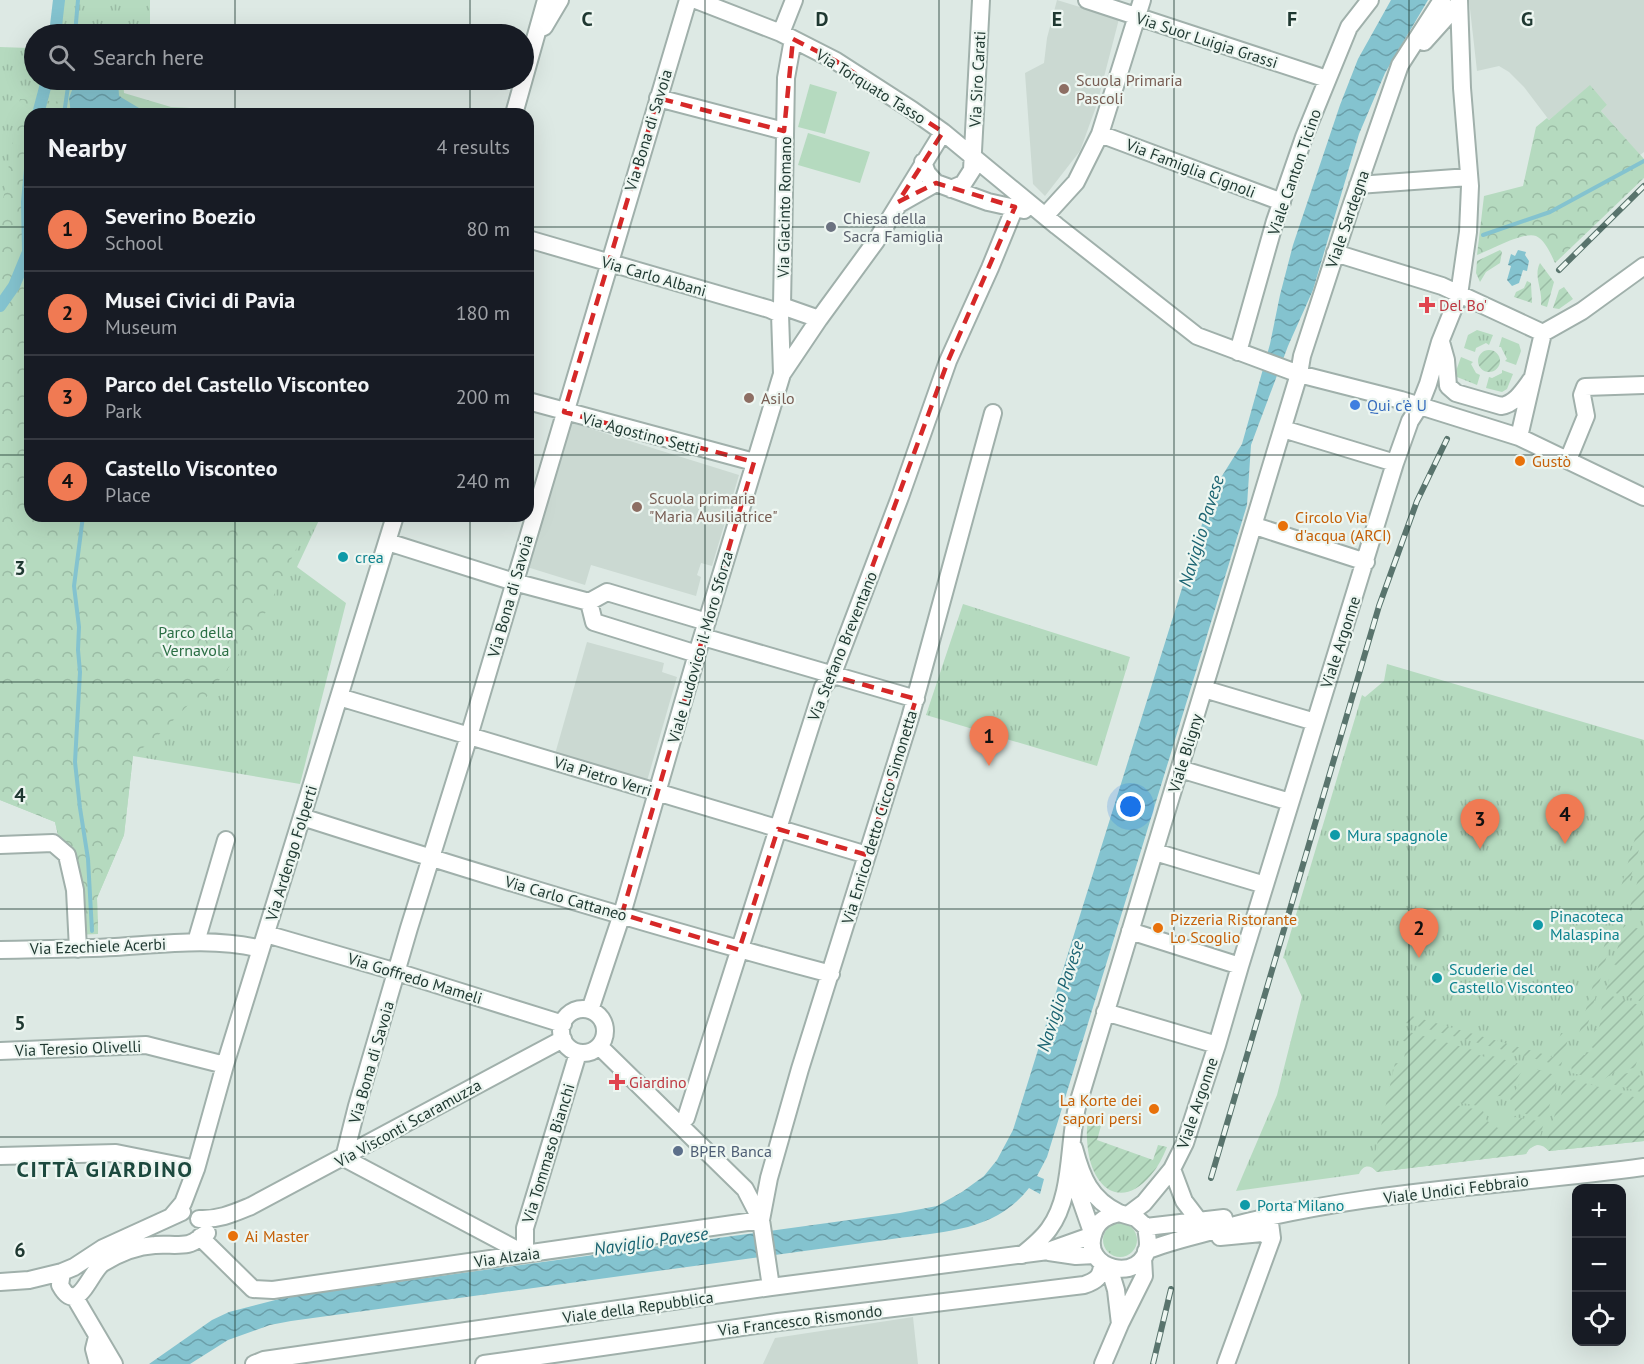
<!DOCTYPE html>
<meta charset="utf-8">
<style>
:root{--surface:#171b24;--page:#242831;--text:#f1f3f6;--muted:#9ea1a6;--line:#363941;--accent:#f07a53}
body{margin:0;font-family:"PT Sans",sans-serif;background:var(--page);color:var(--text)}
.controls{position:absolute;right:18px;bottom:18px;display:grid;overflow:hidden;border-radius:12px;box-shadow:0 6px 24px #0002}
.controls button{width:54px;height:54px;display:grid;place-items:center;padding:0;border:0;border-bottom:2px solid var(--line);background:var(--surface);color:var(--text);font:30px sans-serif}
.you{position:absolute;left:1131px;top:807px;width:21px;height:21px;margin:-15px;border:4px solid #fff;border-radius:50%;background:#1a73e8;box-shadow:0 0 0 9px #1a73e833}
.badge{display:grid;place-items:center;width:39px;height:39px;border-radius:50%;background:var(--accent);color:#111;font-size:20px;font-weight:700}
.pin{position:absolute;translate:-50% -50px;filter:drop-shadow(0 2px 3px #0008)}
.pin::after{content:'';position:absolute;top:32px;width:21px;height:18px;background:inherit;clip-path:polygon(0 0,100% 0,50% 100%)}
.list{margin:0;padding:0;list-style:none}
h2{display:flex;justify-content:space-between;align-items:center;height:78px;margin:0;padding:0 24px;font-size:26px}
h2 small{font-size:20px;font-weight:400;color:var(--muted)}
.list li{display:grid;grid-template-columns:39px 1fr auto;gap:18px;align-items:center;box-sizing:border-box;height:84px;padding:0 24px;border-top:2px solid var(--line)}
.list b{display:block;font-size:22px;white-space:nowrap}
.list p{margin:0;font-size:20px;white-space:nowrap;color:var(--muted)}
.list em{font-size:20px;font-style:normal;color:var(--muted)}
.icon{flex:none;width:33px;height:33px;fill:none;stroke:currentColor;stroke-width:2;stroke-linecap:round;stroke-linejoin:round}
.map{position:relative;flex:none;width:1644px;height:1364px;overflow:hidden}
.search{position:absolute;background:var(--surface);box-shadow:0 6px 24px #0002;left:24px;top:24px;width:510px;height:66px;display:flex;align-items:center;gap:15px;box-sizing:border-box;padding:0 21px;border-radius:33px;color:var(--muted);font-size:22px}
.panel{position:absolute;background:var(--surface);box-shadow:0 6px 24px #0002;left:24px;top:108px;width:510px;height:414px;border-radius:18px}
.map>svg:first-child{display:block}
.built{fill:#cbd9d2}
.grass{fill:url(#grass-tufts)}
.forest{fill:url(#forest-crowns)}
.garden{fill:url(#garden-furrows)}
.pitch{fill:#b5dabf}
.water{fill:url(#water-waves)}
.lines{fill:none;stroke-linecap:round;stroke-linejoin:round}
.stream{stroke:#84c3cf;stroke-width:4}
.canal{stroke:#84c3cf;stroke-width:12}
.minor-casing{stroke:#a0b0ab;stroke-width:20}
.minor{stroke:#fff;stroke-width:16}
.rail-casing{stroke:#59746d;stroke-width:6}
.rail{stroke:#edf6f1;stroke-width:4;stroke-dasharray:11;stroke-linecap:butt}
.marked{fill:none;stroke:#d62828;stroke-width:4.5;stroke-dasharray:12 8;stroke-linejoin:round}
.grid{fill:none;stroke:#1f3831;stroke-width:1.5;stroke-opacity:0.55}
.education-dot{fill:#8d6e63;stroke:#edf6f1;stroke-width:2}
.worship-dot{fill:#6b7280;stroke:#edf6f1;stroke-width:2}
.health-dot{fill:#e0444e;stroke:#edf6f1;stroke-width:2}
.shop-dot{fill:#3f7fe0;stroke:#edf6f1;stroke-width:2}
.food-dot{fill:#e8710a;stroke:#edf6f1;stroke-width:2}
.culture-dot{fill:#0f9aa8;stroke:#edf6f1;stroke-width:2}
.service-dot{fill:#5c6f8a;stroke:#edf6f1;stroke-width:2}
.labels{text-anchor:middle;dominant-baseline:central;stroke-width:4.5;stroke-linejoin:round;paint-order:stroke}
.street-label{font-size:16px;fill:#1f3831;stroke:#edf6f1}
.education-label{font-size:16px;fill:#785e54;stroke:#edf6f1;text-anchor:start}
.worship-label{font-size:16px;fill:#5b616d;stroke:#edf6f1;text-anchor:start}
.health-label{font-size:16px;fill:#be3a42;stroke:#edf6f1;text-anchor:start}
.shop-label{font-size:16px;fill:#366cbe;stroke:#edf6f1;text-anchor:start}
.food-label{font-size:16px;fill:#c56008;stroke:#edf6f1;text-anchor:start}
.culture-label{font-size:16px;fill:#0d838f;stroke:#edf6f1;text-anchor:start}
.park-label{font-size:16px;fill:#2a6e44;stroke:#edf6f1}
.service-label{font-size:16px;fill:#4e5e75;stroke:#edf6f1;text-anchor:start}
.water-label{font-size:18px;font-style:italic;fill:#1b6472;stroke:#edf6f1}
.district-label{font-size:22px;font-weight:bold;letter-spacing:1.5px;fill:#1c493e;stroke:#edf6f1}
.grid-label{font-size:20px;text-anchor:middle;font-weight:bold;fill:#1f3831;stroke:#edf6f1;stroke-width:4.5;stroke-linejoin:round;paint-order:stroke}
</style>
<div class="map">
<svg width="1644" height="1364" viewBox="0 0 1644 1364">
<defs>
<pattern id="grass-tufts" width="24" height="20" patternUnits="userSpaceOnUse" patternTransform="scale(1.5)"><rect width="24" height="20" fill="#b5dabf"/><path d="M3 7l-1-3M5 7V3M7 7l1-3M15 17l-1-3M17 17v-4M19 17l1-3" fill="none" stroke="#9bbca5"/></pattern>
<pattern id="forest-crowns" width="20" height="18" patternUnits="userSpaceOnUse" patternTransform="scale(1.5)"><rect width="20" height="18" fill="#b5dabf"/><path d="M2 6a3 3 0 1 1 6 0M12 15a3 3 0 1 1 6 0" fill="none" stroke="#9bbca5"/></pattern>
<pattern id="garden-furrows" width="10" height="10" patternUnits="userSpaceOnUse" patternTransform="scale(1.5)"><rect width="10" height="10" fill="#b5dabf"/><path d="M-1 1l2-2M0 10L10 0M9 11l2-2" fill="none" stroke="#9bbca5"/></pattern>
<pattern id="water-waves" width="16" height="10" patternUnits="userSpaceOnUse" patternTransform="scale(1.5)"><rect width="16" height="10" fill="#84c3cf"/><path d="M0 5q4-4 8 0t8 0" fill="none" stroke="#6b9fa9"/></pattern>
</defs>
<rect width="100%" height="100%" fill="#dde9e4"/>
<path class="built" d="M1057,0L1119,19L1097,104L1080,151L1045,196L1033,184L1025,73L1044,63L1047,38Z
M1469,0H1644V152L1640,155L1601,111L1607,105L1571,102L1549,120L1524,87L1509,72L1499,66L1477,71Z
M569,422L739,475L712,566L701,563L697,575L701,577L696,596L591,565L585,585L527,567Z
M587,642L664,663L662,672L677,677L647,781L555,754Z
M913,1317L918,1364H763L775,1338Z"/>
<path class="grass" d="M54,0H150V34H50Z
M34,46V80H123L124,93L171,107L306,114H30V516H321L297,567L346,603L300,784L133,756L124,835L97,898L98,934L69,882L55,822L0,800V47L29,48Z
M1477,330L1493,335L1489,345L1486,343L1476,348L1475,352L1464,348L1468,335Z
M1502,337L1519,344L1521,351L1516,365L1505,361L1507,359L1501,347H1499Z
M1461,357L1473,362L1471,364L1476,373L1480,375L1477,385L1457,377L1456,371Z
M1502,370L1513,374L1507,389L1502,392L1486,388L1489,377L1492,378L1502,373Z
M963,604L1130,657L1097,766L926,715Z
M1387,664L1644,740V1141L1549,1151C1541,1142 1532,1143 1526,1154L1377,1172C1370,1164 1363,1165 1359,1174L1236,1191L1277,1095L1302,997L1285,959L1283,958L1362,695L1365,697L1384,681Z
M1103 1240a17 17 0 1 1 34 0a17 17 0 1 1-34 0Z"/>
<path class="forest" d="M1590,85L1607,105L1601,111L1644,159V178L1555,263C1551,254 1545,240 1536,236C1524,231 1490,250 1477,255L1484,196L1523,186L1536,127L1547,118L1549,120Z
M20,99L238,114H30V516H312L258,628L202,703H190L161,733L133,756L124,835L97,898L98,934L74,935L69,882L55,822L0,800V211L2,206Z"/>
<path class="garden" d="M1500,250L1502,252L1500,263L1486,272L1480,282L1476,273L1477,261Z
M1540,263L1554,282L1547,307L1541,305C1543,289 1533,276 1540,263Z
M1527,281L1531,283L1532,303L1514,297L1516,292L1524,288Z
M1564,287L1573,299L1559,309L1553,308L1559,290Z
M1478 361a11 11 0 1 1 22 0a11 11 0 1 1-22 0Z
M1644,807V833L1627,889L1621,887Z
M1644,859V911L1630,907Z
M1624,925L1644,930V995L1640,1001L1606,990L1612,970H1614L1616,965L1613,964Z
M1607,936L1612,937L1584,1038L1578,1037Z
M1606,994L1639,1005C1639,1012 1642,1013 1644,1019C1644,1033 1639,1055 1635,1068L1617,1070L1603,1080L1572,1073L1571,1064L1578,1051L1580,1050V1054L1585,1055L1586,1052L1592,1053L1593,1048L1590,1046L1595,1029L1598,1030L1600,1024L1597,1023Z
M1408,1015L1553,1057L1561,1033L1569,1035L1561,1066L1406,1023Z
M1402,1030L1480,1052L1479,1055L1485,1057L1486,1054L1512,1062V1064L1515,1065L1516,1063L1525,1066L1506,1097C1496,1094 1488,1097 1484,1107L1457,1102L1456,1105L1483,1111L1487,1121L1498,1128L1508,1125L1515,1117L1544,1122L1538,1144L1529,1149L1526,1154L1377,1172L1372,1167L1395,1063L1403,1064L1407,1042L1400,1040Z
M1530,1067L1558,1076L1546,1118L1515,1112L1514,1105L1510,1099Z
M1628,1073H1635L1644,1078V1093L1608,1083L1618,1075Z
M1566,1079L1579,1081V1084L1584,1085V1083L1611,1090V1093L1615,1094L1617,1092L1644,1100V1141L1549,1151L1545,1147Z
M1088,1122L1101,1126L1097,1140L1153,1160L1158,1145L1167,1147C1163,1157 1158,1167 1151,1175C1122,1210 1093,1189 1088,1150C1087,1141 1086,1131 1088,1122Z"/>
<path class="pitch" d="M810,84L837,92L825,134L798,127Z
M808,133L870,152L860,183L798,165Z"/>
<path class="water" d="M1391,0H1428L1385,73L1359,134L1313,290L1288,346L1251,445L1247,505L1047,1157L1037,1176L1044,1179L1040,1194L1029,1188C995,1232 944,1231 892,1239L291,1321L270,1325L228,1340L190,1364H149L212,1320L229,1312L287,1297L900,1213L937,1206L962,1192L984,1176L997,1160L1013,1130L1212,492L1242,444L1270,344L1280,295L1293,245L1340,105L1358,59Z
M76,80H118L119,96L139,108L168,114H71L69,98Z
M1518,250L1526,252L1525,255L1529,261L1527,271L1523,270L1519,283L1512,286L1507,280L1511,266L1508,265L1511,254L1515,256Z"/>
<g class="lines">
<path class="stream" d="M75,34L78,0
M64,114L69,80
M1483,235L1550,212L1644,161
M83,516L74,586L79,627L78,650L80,672L75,762L80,808L88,859L92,931"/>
<path class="canal" d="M55,34L59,0
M38,114L47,80
M0,306L14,286L28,252L27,202L30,169"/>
<g class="minor-casing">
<path id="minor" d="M696,0L781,33L836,61L912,110L943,132L1057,226L1197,336L1299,374L1401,400L1519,437L1644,497
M1087,0L1327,79
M544,27L560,0
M781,33L794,0
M1424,42L1459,3
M658,98L784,131
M514,114L546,0
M1100,134L1282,202
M923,162L927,173L936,183L988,202L1024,210
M1358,185L1469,177
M951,189L963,184L972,170L981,0
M899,204L936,183
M1045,216L1076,182L1100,134L1142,0
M528,239L769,309L780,314
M1335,253L1442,286L1543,333
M782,306L819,319
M1543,333L1582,311L1644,266
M1441,342L1446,360L1448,386L1456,393L1501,406C1515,404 1523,391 1531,380
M1238,352L1275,221L1304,137L1349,27L1370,0
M782,374L780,314L782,306L786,78L793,39
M528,401L754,462
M1283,429L1395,463
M1519,437L1543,333
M1568,460L1586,416L1582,395L1585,387L1644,385
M1255,526L1366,562
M388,542L514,582L589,602L607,592L707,622
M589,602L594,622L697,654
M703,637L916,699
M1204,689L1315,722
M339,697L867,855
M1180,769L1290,802
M302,817C477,873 653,927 831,974
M0,845L53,843L67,855L75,890L78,949
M1155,852L1265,885
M1130,931L1240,966
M266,934L397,972L563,1024
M196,942L226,840
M0,950C38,949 77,949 115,947C163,944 214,937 261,949
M561 1031a22 22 0 1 1 44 0a22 22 0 1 1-44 0Z
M590,1010L622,914L697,654L782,374L819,319L876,241L943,132
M1105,1012L1217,1045
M599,1046L745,1189L761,1220L771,1287
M0,1051L146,1045L225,1065
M679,1124L686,1118L823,687L832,676L900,497L948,361L990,268L1015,207
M1074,1148C1082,1178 1090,1199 1119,1213
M0,1156L116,1153L196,1169
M1070,1169L1093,1235
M1172,1169L1184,1201L1200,1222
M1119,1213L1136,1218L1146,1227C1147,1233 1148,1240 1148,1245C1143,1285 1079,1270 1094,1232C1098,1220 1107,1216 1119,1213Z
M1128,1215L1144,1203L1172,1169L1185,1143L1217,1045L1240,966L1395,463L1410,421L1419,407L1428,384L1440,342L1459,295L1468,232L1470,186L1462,88L1459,0
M172,1216L183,1203L196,1169L225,1065L395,516
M199,1219C219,1220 234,1213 251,1206L563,1039
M761,1220L769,1178L800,1069L910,718L993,413
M1146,1227L1224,1218
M200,1237L253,1289L273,1290L761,1220
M1220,1237L1262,1233L1272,1238
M1146,1251C1170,1241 1195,1236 1220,1229C1356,1191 1504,1186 1644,1167
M1049,1252L1076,1256L1095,1255
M525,1254L344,1158L357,1106L409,928L469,736L688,0
M525,1254V1228L578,1053
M1022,1255C1032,1247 1042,1239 1049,1229C1073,1197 1068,1145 1077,1107L1299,374L1302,356L1350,209L1400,65L1442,0
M1109,1267L1116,1290L1120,1324
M62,1272L60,1285C78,1318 90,1271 103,1263C119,1253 137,1246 155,1245C166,1244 178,1246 188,1244C197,1242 200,1236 207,1233
M0,1282L29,1280L62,1272L74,1267L103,1248L182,1212
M74,1296L114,1364
M97,1337L94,1349L98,1364
M254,1364L264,1360L771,1287L1048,1251L1093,1235
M484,1364L778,1322L1084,1285C1096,1281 1102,1277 1102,1263
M1103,1364L1120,1324L1144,1276L1143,1258
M1226,1364L1272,1238L1269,1215"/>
</g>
<use href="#minor" class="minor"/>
<g class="rail-casing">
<path id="rail" d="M1559,270L1644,186
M1211,1178L1379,606L1417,501L1447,439
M1153,1364L1171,1289"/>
</g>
<use href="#rail" class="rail"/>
</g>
<path class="marked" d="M793,39L836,61L943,132L898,202L936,183L1015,207L948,361L832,676L916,699L867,855L778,829L739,950L622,914L754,462L564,412L658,98L784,131Z"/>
<path class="grid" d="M235,0V34M470,0V34M705,0V1364M939,0V1364M1174,0V1364M1409,0V1364M235,80V114M470,80V114M0,227H30M528,227H1644M0,455H30M528,455H1644M235,516V1364M470,516V1364M0,682H1644M0,909H1644M0,1137H1644"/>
<g class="education-dot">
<circle cx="1064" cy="89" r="6"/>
<circle cx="749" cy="398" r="6"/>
<circle cx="637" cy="507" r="6"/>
</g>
<circle class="worship-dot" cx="831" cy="227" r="6"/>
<g class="health-dot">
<path d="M1424 296h6v6h6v6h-6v6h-6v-6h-6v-6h6z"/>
<path d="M614 1073h6v6h6v6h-6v6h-6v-6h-6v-6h6z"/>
</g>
<circle class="shop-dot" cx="1355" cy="405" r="6"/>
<g class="food-dot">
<circle cx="1520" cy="461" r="6"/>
<circle cx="1283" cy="526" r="6"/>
<circle cx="1158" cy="928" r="6"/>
<circle cx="1154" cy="1109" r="6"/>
<circle cx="233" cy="1236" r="6"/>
</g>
<g class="culture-dot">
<circle cx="343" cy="557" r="6"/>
<circle cx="1335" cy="835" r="6"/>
<circle cx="1538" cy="925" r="6"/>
<circle cx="1437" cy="978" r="6"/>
<circle cx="1245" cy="1205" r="6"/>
</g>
<circle class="service-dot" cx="678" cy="1151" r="6"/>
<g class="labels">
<g class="street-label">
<text transform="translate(1207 40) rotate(18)">Via Suor Luigia Grassi</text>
<text transform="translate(977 79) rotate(-87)">Via Siro Carati</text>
<text transform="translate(871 86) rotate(32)">Via Torquato Tasso</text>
<text transform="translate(648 130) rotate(-73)">Via Bona di Savoia</text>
<text transform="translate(1191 168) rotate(21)">Via Famiglia Cignoli</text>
<text transform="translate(1294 172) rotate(-71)">Viale Canton Ticino</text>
<text transform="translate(784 207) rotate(-89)">Via Giacinto Romano</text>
<text transform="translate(1347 219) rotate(-71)">Viale Sardegna</text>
<text transform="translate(654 276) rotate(16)">Via Carlo Albani</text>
<text transform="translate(641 433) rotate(15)">Via Agostino Setti</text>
<text transform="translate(510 596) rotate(-74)">Via Bona di Savoia</text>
<text transform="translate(1340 642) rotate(-72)">Viale Argonne</text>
<text transform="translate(842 646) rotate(-68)">Via Stefano Breventano</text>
<text transform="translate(700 647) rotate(-74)">Viale Ludovico il Moro Sforza</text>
<text transform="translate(1185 753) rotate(-73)">Viale Bligny</text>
<text transform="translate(603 776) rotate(17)">Via Pietro Verri</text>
<text transform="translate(879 817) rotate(-73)">Via Enrico detto Cicco Simonetta</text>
<text transform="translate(291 853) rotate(-73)">Via Ardengo Folperti</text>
<text transform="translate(566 898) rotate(16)">Via Carlo Cattaneo</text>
<text transform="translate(98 946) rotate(-2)">Via Ezechiele Acerbi</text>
<text transform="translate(415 978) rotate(17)">Via Goffredo Mameli</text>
<text transform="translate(78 1048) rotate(-2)">Via Teresio Olivelli</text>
<text transform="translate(371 1062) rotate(-74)">Via Bona di Savoia</text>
<text transform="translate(1197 1103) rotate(-71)">Viale Argonne</text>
<text transform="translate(408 1123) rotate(-29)">Via Visconti Scaramuzza</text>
<text transform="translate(548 1153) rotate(-73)">Via Tommaso Bianchi</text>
<text transform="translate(1456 1189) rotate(-7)">Viale Undici Febbraio</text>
<text transform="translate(507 1257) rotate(-8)">Via Alzaia</text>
<text transform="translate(638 1307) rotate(-8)">Viale della Repubblica</text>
<text transform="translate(800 1320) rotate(-7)">Via Francesco Rismondo</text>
</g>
<g class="education-label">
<text x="1076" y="80">Scuola Primaria<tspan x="1076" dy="18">Pascoli</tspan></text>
<text x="761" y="398">Asilo</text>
<text x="649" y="498">Scuola primaria<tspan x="649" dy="18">"Maria Ausiliatrice"</tspan></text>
</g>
<g class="worship-label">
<text x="843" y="218">Chiesa della<tspan x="843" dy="18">Sacra Famiglia</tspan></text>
</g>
<g class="health-label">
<text x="1439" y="305">Del Bo'</text>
<text x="629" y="1082">Giardino</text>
</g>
<g class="shop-label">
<text x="1367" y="405">Qui c'è U</text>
</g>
<g class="food-label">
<text x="1532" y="461">Gustò</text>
<text x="1295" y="517">Circolo Via<tspan x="1295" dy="18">d'acqua (ARCI)</tspan></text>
<text x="1170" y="919">Pizzeria Ristorante<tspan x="1170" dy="18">Lo Scoglio</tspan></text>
<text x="1142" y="1100" text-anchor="end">La Korte dei<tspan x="1142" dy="18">sapori persi</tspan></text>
<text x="245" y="1236">Ai Master</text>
</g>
<g class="culture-label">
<text x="355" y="557">crea</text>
<text x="1347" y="835">Mura spagnole</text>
<text x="1550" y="916">Pinacoteca<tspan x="1550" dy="18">Malaspina</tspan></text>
<text x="1449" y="969">Scuderie del<tspan x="1449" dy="18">Castello Visconteo</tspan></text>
<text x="1257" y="1205">Porta Milano</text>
</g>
<g class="park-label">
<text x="196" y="632">Parco della<tspan x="196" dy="18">Vernavola</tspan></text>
</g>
<g class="service-label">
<text x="690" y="1151">BPER Banca</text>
</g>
<g class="water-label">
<text transform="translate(1201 531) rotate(-73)">Naviglio Pavese</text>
<text transform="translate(1060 996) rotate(-72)">Naviglio Pavese</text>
<text transform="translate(651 1241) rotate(-8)">Naviglio Pavese</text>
</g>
<g class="district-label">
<text x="105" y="1169">CITTÀ GIARDINO</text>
</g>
</g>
<g class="grid-label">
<text x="587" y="26">C</text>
<text x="822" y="26">D</text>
<text x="1057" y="26">E</text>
<text x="1292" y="26">F</text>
<text x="1527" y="26">G</text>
<text x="20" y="575">3</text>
<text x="20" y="802">4</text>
<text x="20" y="1030">5</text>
<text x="20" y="1257">6</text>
</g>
</svg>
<div class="controls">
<button>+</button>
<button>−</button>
<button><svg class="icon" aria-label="locate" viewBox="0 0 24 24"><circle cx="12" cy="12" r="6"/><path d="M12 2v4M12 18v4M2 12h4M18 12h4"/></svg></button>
</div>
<div class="you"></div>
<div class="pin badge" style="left:989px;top:766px">1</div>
<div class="pin badge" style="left:1419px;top:958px">2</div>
<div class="pin badge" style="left:1480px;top:849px">3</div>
<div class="pin badge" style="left:1565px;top:844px">4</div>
<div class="search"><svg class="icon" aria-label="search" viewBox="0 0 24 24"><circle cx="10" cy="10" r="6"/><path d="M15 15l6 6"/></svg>Search here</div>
<section class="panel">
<h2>Nearby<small>4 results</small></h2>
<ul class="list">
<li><span class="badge">1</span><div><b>Severino Boezio</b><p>School</p></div><em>80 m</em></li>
<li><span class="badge">2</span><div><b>Musei Civici di Pavia</b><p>Museum</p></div><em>180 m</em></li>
<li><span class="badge">3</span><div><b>Parco del Castello Visconteo</b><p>Park</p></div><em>200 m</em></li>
<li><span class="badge">4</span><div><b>Castello Visconteo</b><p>Place</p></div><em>240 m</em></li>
</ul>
</section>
</div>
